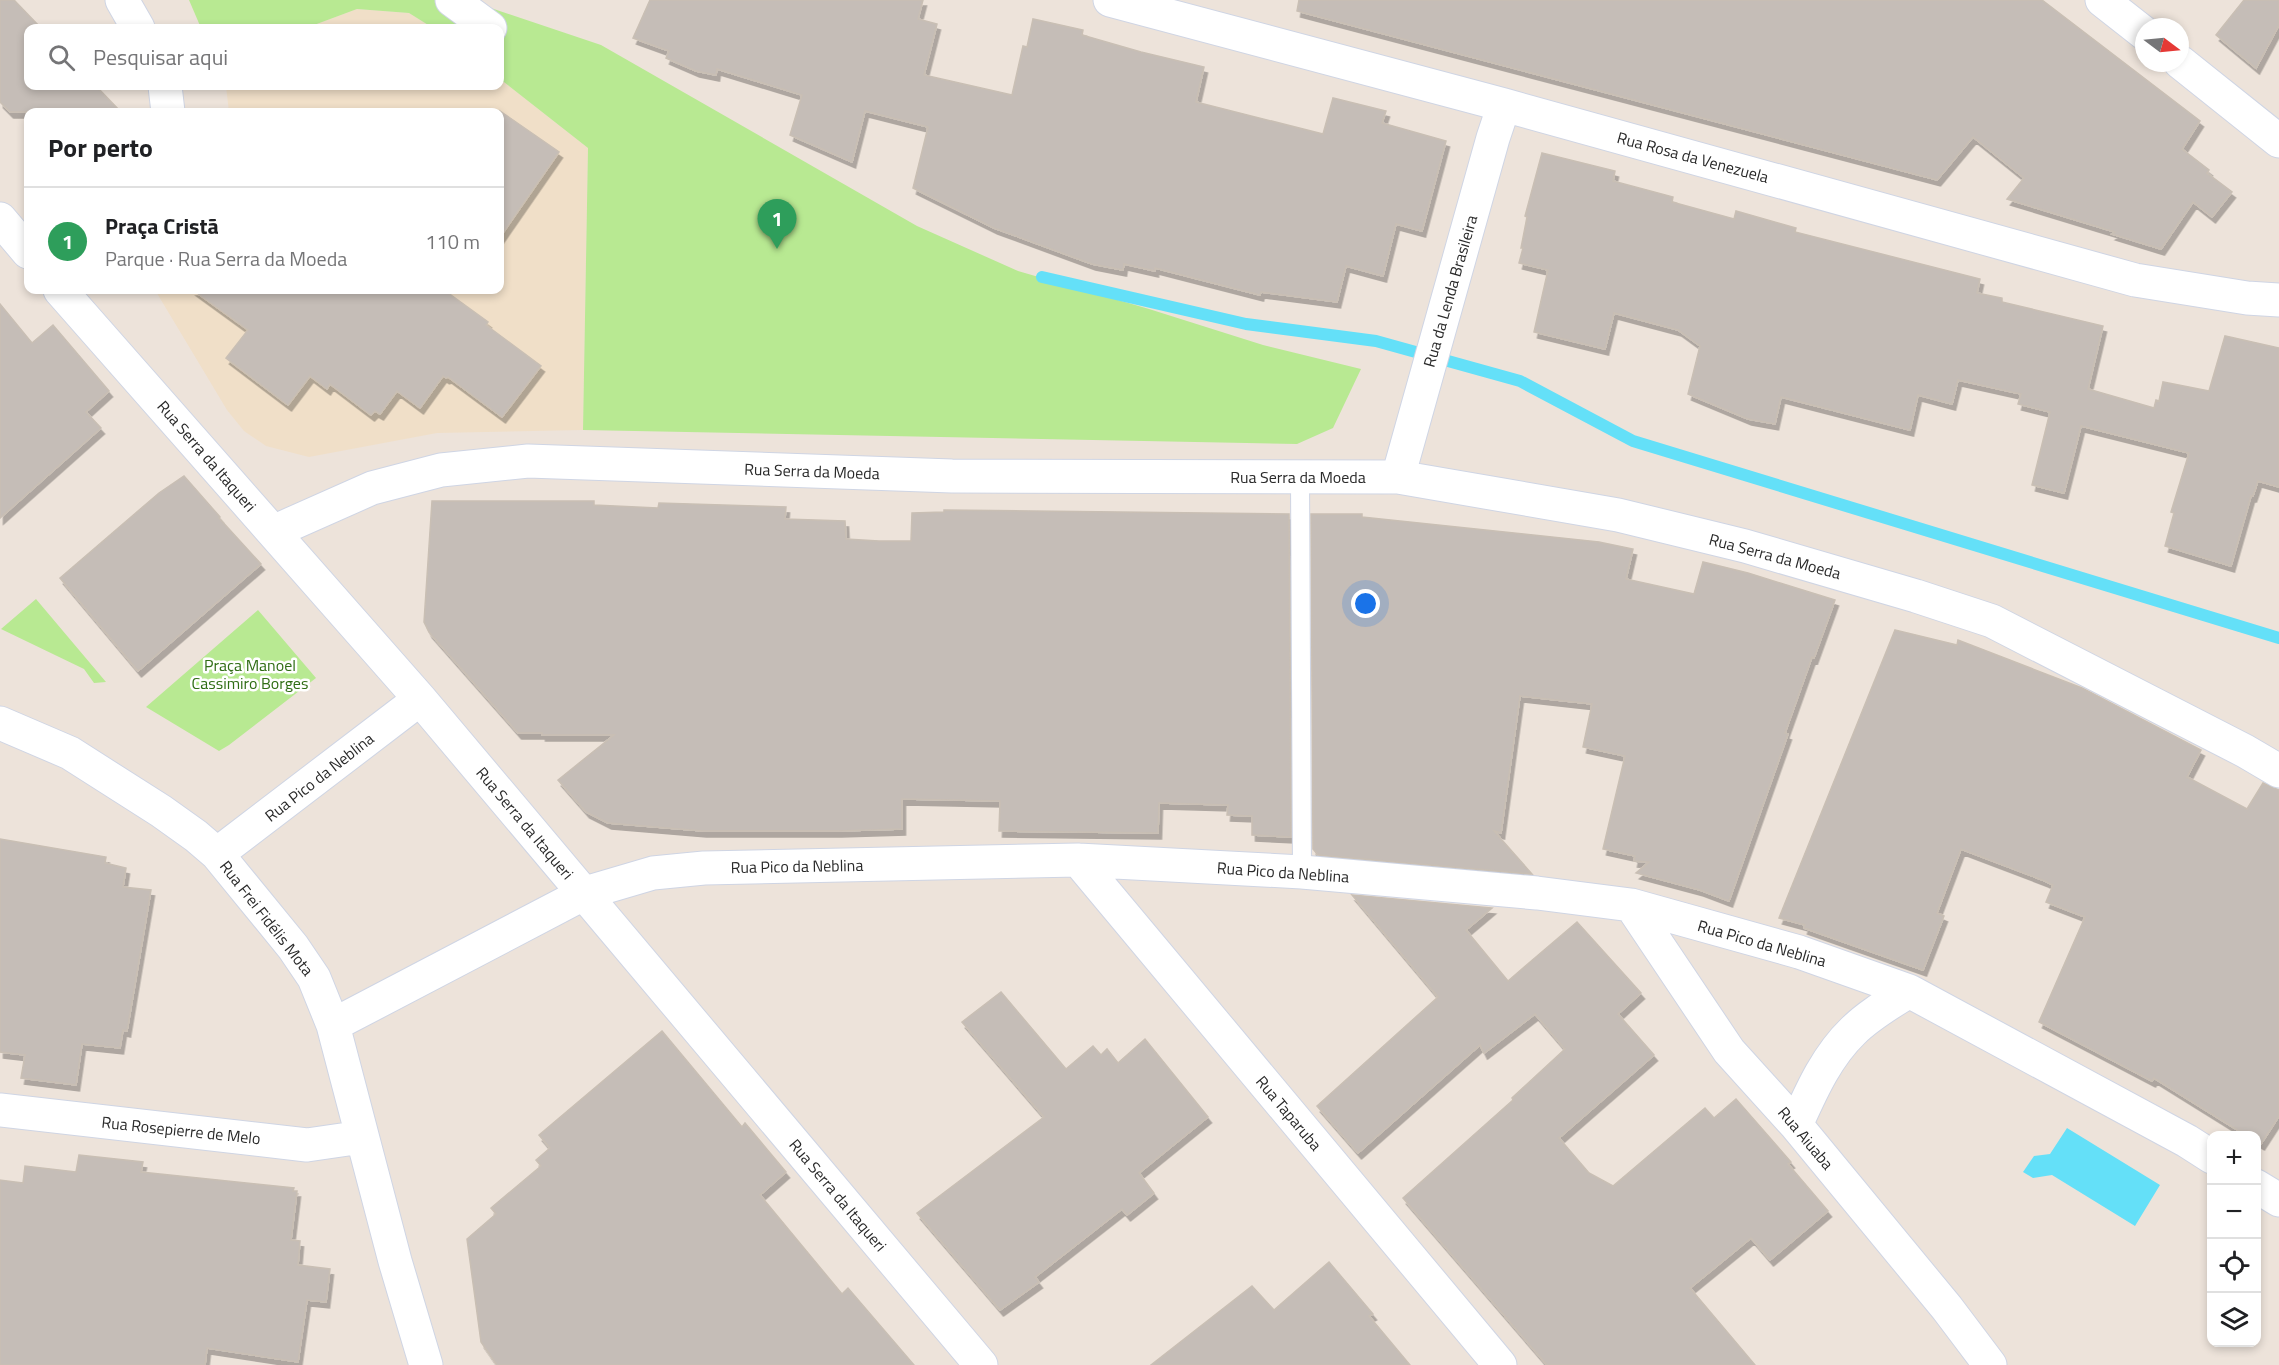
<!DOCTYPE html>
<html lang="pt">
<meta charset="utf-8">
<style>
:root{--surface:#fff;--page:#f2f2f2;--text:#202124;--muted:#757577;--line:#e0e0e0;--accent:#111827}
body{margin:0;font-family:"Titillium Web",sans-serif;background:var(--page);color:var(--text)}
.controls{position:absolute;right:18px;bottom:18px;display:grid;overflow:hidden;border-radius:12px;box-shadow:0 3px 9px #0003}
.controls button{width:54px;height:54px;display:grid;place-items:center;padding:0;border:0;border-bottom:2px solid var(--line);background:var(--surface);color:var(--text);font:30px sans-serif}
.compass{position:absolute;left:2135px;top:18px;width:54px;height:54px;border-radius:50%;background:var(--surface);box-shadow:0 3px 9px #0003;rotate:106deg}
.you{position:absolute;left:1366px;top:604px;width:21px;height:21px;margin:-15px;border:4px solid #fff;border-radius:50%;background:#1a73e8;box-shadow:0 0 0 9px #1a73e833}
.badge{display:grid;place-items:center;width:39px;height:39px;border-radius:50%;background:var(--accent);color:#fff;font-size:20px;font-weight:700}
.pin{position:absolute;translate:-50% -50px;filter:drop-shadow(0 2px 3px #0008)}
.pin::after{content:'';position:absolute;top:32px;width:21px;height:18px;background:inherit;clip-path:polygon(0 0,100% 0,50% 100%)}
.list{margin:0;padding:0;list-style:none}
h2{display:flex;justify-content:space-between;align-items:center;height:78px;margin:0;padding:0 24px;font-size:26px}
h2 small{font-size:20px;font-weight:400;color:var(--muted)}
.list li{display:grid;grid-template-columns:39px 1fr auto;gap:18px;align-items:center;box-sizing:border-box;height:108px;padding:0 24px;border-top:2px solid var(--line)}
.list b{display:block;font-size:22px;white-space:nowrap}
.list p{margin:0;font-size:20px;white-space:nowrap;color:var(--muted)}
.list em{font-size:20px;font-style:normal;color:var(--muted)}
.icon{flex:none;width:33px;height:33px;fill:none;stroke:currentColor;stroke-width:2;stroke-linecap:round;stroke-linejoin:round}
.map{position:relative;flex:none;width:2279px;height:1365px;overflow:hidden}
.search{position:absolute;background:var(--surface);box-shadow:0 3px 9px #0003;left:24px;top:24px;width:480px;height:66px;display:flex;align-items:center;gap:15px;box-sizing:border-box;padding:0 21px;border-radius:12px;color:var(--muted);font-size:22px}
.panel{position:absolute;background:var(--surface);box-shadow:0 3px 9px #0003;left:24px;top:108px;width:480px;height:186px;border-radius:12px}
.map>svg:first-child{display:block}
.education{fill:#f0dfc8}
.green{fill:#b8e992}
.water{fill:#64e0f8}
.lines{fill:none;stroke-linecap:round;stroke-linejoin:round}
.stream{stroke:#64e0f8;stroke-width:12}
.building{fill:#c5bdb7;stroke:#c9bfb4;stroke-width:1.5;filter:url(#shadow)}
.lane-casing{stroke:#cfd5e4;stroke-width:20}
.street-casing{stroke:#cfd5e4;stroke-width:35}
.lane{stroke:#fff;stroke-width:18}
.street{stroke:#fff;stroke-width:33}
.labels{text-anchor:middle;dominant-baseline:central;stroke-width:5;stroke-linejoin:round;paint-order:stroke}
.street-label{font-size:16px;fill:#2a2a2a;stroke:#fff}
.park-label{font-size:16px;fill:#2f6d14;stroke:#fff}
</style>
<div class="map">
<svg width="2279" height="1365" viewBox="0 0 2279 1365">
<defs>
<filter id="shadow"><feDropShadow dx="3.5" dy="6" stdDeviation="0" flood-color="#0004"/></filter>
</defs>
<rect width="100%" height="100%" fill="#ede3da"/>
<path class="education" d="M357,9L409,13L433,28H306Z
M500,79L588,148L583,430L437,433L309,457L266,446L244,431L227,410L155,290H500V112H229L226,86H500Z"/>
<path class="green" d="M189,0H473L485,6L601,45L917,226L1018,271L1149,309L1263,345L1361,369L1333,428L1297,444L583,430L588,148L500,79V28H433L409,13L357,9L306,28H201Z
M36,599L106,682L94,683L84,669L1,629Z
M258,610L316,678L229,745L219,751L146,707Z"/>
<path class="water" d="M2067,1128L2160,1185L2135,1226L2052,1175L2033,1178L2023,1172L2034,1156L2050,1154Z"/>
<g class="lines">
<path class="stream" d="M1042,277L1246,324L1376,341L1520,381L1633,441L2279,638"/>
</g>
<path class="building" d="M0,0H14L41,28H28V86H96L121,112H10L0,102Z
M650,0H923L918,19L937,24L924,75L1012,95L1023,46L1027,47L1033,19L1083,30L1082,35L1141,52L1204,67L1196,102L1323,134L1333,98L1386,111L1382,123L1446,141L1422,231L1396,224L1383,276L1346,266L1337,302L1261,292L1260,295L1155,268V271L1124,264L1123,270L1092,264L994,228L913,188L928,127L865,111L852,162L790,135L802,95L717,69L716,75L696,71L666,58L669,51L633,38Z
M1299,0H2042L2200,121L2182,149L2209,170L2207,173L2232,192L2212,217L2193,202L2161,249L2112,234L2115,232L2007,199L2024,178L1973,137L1937,180L1297,11Z
M2244,0H2279V25L2256,68L2216,35Z
M500,111L559,152L500,237Z
M1542,153L1615,171L1613,181L1673,197L1672,202L1734,219L1736,211L1796,228L1795,232L1980,279L1977,293L2002,298V302L2103,326L2088,389L2154,408L2156,400L2159,401L2163,382L2209,391L2225,336L2279,348V487L2258,481L2253,496H2251L2231,566L2165,546L2174,513L2171,512L2189,453L2081,426L2064,493L2032,485L2050,412L2018,404L2021,394L1958,380L1952,404L1918,395L1910,430L1781,397L1775,424L1748,419L1688,394L1700,346L1678,330L1614,313L1605,349L1534,332L1548,270L1519,263L1523,248H1521L1527,217L1525,216Z
M193,290H444L488,322L486,325L541,366L502,417L448,377L446,378L443,376L420,408L397,391L380,414L375,411L371,415L330,384L327,389L310,376L288,405L226,358L248,330Z
M0,304L32,343L53,325L109,391L86,412L101,428L0,518Z
M184,476L220,517L219,518L261,564L138,671L60,578L159,493Z
M432,501H594V505L658,508L659,503L786,507L785,519L845,521L846,539L879,541H911L912,513L944,512V510L1289,514L1291,837L1252,835V816L1227,815L1228,805L1159,803L1158,833L999,831L1000,801L902,799V829L838,831H703L608,823L586,812L558,780L614,735H542V733H518L429,632L424,622Z
M1311,514H1362V517L1599,542L1633,549L1626,579L1694,594L1703,562L1748,573L1835,600L1814,658L1812,657L1785,733L1788,734L1729,901L1700,890L1636,873L1649,862L1634,861L1635,856L1603,849L1625,756L1583,747L1592,704L1520,696L1501,833L1494,831L1532,874L1318,855L1313,849Z
M1895,630L1957,645L1958,640L2082,688L2201,750L2187,777L2247,809L2263,783L2279,790V1116L2261,1144L2256,1141V1136H2247L2154,1078L2152,1081L2039,1022L2085,917L2046,902L2053,885L2045,881L1961,849L1937,913L1944,916L1923,970L1804,928L1805,925L1779,918Z
M0,839L106,857L105,863L126,868L123,887L151,890L127,1031L123,1030L120,1048L82,1044L76,1085L21,1078L25,1055L0,1052Z
M1352,895L1492,908L1466,930L1508,981L1577,922L1641,993L1618,1014L1654,1055L1559,1138L1589,1173L1613,1186L1705,1108L1714,1118L1736,1099L1791,1162L1788,1164L1828,1211L1770,1260L1751,1238L1690,1288L1755,1365H1547L1403,1198L1513,1100L1512,1098L1565,1049L1535,1014L1484,1053L1480,1045L1358,1153L1317,1106L1438,997Z
M1001,992L1066,1069L1093,1046L1101,1055L1107,1049L1118,1063L1145,1039L1208,1117L1139,1173L1154,1193L1127,1215L1122,1209L1035,1277L1039,1282L1000,1310L917,1213L1044,1117L962,1022Z
M662,1031L742,1127L745,1123L786,1172L760,1195L842,1294L848,1288L914,1365H497L481,1342L467,1239L496,1214L491,1208L541,1166L536,1160L550,1148L539,1135Z
M79,1155L143,1162L141,1172L294,1188L293,1191H297L291,1240L300,1241L298,1265L330,1269L326,1302L307,1300L298,1362L207,1348L205,1365H0V1180L23,1183L25,1166L76,1172Z
M1329,1262L1373,1314L1369,1316L1410,1365H1151L1252,1286L1274,1310Z"/>
<g class="lines">
<g class="lane-casing">
<path id="lane" d="M1300,476L1302,872"/>
</g>
<g class="street-casing">
<path id="street" d="M122,0L138,28
M452,0L490,28
M1110,0L1504,105L2135,280L2247,298L2279,300
M2102,0L2144,33
M2180,62L2279,141
M165,86L168,112
M0,219L28,252
M60,290L420,699L981,1365
M1398,477L1493,138L1504,105
M273,532L372,488L441,470L528,461L952,476L1398,477L1618,515L1745,546L1916,596L1992,621L2245,751L2279,771
M0,723L70,753L161,811L196,836L217,854L293,947L314,978L333,1025L395,1261L426,1365
M217,854L420,699
M1078,860L1500,1365
M1631,905L1729,1051L1796,1125L1947,1308L1990,1365
M333,1025L585,893L653,873L704,868L1078,860L1302,872L1537,893L1631,905L1799,952L1909,991L2187,1141L2212,1157
M0,1110L307,1145L362,1137
M1796,1125C1811,1092 1826,1057 1853,1031C1869,1015 1890,1003 1909,991
M2256,1186L2279,1200"/>
</g>
<use href="#lane" class="lane"/>
<use href="#street" class="street"/>
</g>
<g class="labels">
<g class="street-label">
<text transform="translate(1693 157) rotate(15)">Rua Rosa da Venezuela</text>
<text transform="translate(1450 291) rotate(-74)">Rua da Lenda Brasileira</text>
<text transform="translate(207 456) rotate(49)">Rua Serra da Itaqueri</text>
<text transform="translate(812 471) rotate(2)">Rua Serra da Moeda</text>
<text x="1298" y="477">Rua Serra da Moeda</text>
<text transform="translate(1775 556) rotate(15)">Rua Serra da Moeda</text>
<text transform="translate(319 777) rotate(-38)">Rua Pico da Neblina</text>
<text transform="translate(525 823) rotate(50)">Rua Serra da Itaqueri</text>
<text transform="translate(797 866) rotate(-1)">Rua Pico da Neblina</text>
<text transform="translate(1283 872) rotate(4)">Rua Pico da Neblina</text>
<text transform="translate(267 918) rotate(52)">Rua Frei Fidélis Mota</text>
<text transform="translate(1762 943) rotate(16)">Rua Pico da Neblina</text>
<text transform="translate(1289 1113) rotate(50)">Rua Taparuba</text>
<text transform="translate(181 1130) rotate(6)">Rua Rosepierre de Melo</text>
<text transform="translate(1806 1138) rotate(50)">Rua Aiuaba</text>
<text transform="translate(838 1195) rotate(50)">Rua Serra da Itaqueri</text>
</g>
<g class="park-label">
<text x="250" y="665">Praça Manoel<tspan x="250" dy="18">Cassimiro Borges</tspan></text>
</g>
</g>
</svg>
<div class="controls">
<button>+</button>
<button>−</button>
<button><svg class="icon" aria-label="locate" viewBox="0 0 24 24"><circle cx="12" cy="12" r="6"/><path d="M12 2v4M12 18v4M2 12h4M18 12h4"/></svg></button>
<button><svg class="icon" aria-label="layers" viewBox="0 0 24 24"><path d="M12 4l9 5-9 5-9-5zM3 14l9 5 9-5"/></svg></button>
</div>
<svg class="compass" viewBox="-18 -18 36 36"><path d="M0-13l5 13h-10z" fill="#e53935"/><path d="M0 13l5-13h-10z" fill="#757577"/></svg>
<div class="you"></div>
<div class="pin badge" style="left:777px;top:249px;background:#2e9e5b">1</div>
<div class="search"><svg class="icon" aria-label="search" viewBox="0 0 24 24"><circle cx="10" cy="10" r="6"/><path d="M15 15l6 6"/></svg>Pesquisar aqui</div>
<section class="panel">
<h2>Por perto<small></small></h2>
<ul class="list">
<li><span class="badge" style="background:#2e9e5b">1</span><div><b>Praça Cristã</b><p>Parque · Rua Serra da Moeda</p></div><em>110 m</em></li>
</ul>
</section>
</div>
